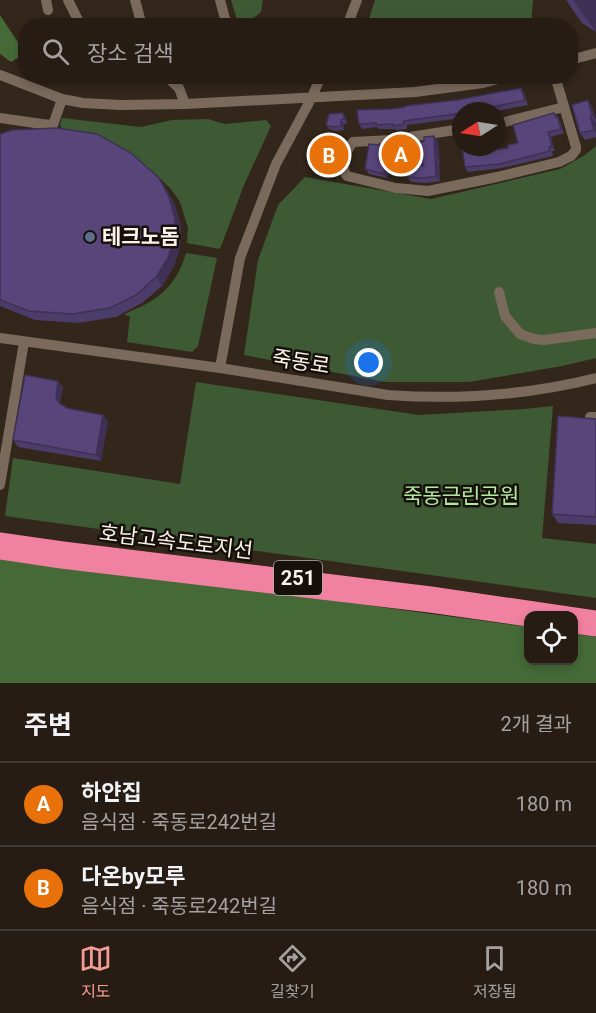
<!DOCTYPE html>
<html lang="ko">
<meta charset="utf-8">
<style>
:root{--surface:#261c14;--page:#2e251d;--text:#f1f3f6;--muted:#a4a1a0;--line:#423a34;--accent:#f59c94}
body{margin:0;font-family:Roboto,"Noto Sans KR",sans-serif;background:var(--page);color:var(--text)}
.controls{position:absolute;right:18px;bottom:18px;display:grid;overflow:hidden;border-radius:12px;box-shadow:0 3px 9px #0003}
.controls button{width:54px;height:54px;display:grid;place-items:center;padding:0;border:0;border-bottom:2px solid var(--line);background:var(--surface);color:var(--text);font:30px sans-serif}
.compass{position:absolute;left:452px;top:102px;width:54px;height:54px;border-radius:50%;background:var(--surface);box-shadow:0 3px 9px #0003;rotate:258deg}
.you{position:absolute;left:369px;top:363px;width:21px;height:21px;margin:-15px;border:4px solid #fff;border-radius:50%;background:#1a73e8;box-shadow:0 0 0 9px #1a73e833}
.badge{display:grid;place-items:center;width:39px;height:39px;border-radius:50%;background:var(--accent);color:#fff;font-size:20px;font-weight:700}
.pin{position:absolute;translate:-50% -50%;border:3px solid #fff;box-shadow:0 2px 6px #0006}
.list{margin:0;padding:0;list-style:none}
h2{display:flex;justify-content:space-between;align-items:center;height:78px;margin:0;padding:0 24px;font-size:26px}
h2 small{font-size:20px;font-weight:400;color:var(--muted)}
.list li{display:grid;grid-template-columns:39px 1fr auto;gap:18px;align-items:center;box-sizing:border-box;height:84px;padding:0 24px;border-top:2px solid var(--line)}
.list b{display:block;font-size:22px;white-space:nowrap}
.list p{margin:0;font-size:20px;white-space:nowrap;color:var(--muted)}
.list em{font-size:20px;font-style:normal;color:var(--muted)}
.icon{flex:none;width:33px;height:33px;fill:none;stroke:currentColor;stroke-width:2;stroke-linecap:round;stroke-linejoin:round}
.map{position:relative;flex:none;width:596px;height:683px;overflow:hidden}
.search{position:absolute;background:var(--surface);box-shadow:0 3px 9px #0003;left:18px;right:18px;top:18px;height:66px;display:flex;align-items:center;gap:15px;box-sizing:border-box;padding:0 21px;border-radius:24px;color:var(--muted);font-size:22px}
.sheet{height:246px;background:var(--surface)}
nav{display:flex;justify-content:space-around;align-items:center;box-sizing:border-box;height:84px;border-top:2px solid var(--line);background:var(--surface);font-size:16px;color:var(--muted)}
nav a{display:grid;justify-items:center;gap:3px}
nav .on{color:var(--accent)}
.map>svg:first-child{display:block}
.green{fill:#3e5a35}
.forest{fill:#456a38}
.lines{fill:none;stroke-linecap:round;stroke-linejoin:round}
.minor{stroke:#796a5c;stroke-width:10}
.highway{stroke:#f181a0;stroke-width:15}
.wall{fill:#4c3c69}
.shaded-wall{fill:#3e3155}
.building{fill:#58467a;stroke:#3e3155;stroke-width:1.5}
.service-dot{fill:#5c6f8a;stroke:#16100b;stroke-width:2}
.labels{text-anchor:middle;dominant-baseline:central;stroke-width:5;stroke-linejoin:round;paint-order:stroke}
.shield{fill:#16100b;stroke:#b7afa8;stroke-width:1.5}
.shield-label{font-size:20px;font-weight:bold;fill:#fcf3eb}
.poi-label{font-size:21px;font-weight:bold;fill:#fcf3eb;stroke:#16100b;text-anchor:start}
.street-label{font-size:21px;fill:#fcf3eb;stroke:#16100b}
.park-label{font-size:21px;fill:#b1e99e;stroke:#16100b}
</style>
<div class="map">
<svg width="596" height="683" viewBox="0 0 596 683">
<rect width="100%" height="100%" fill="#33261a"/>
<path class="green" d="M231,0H263L261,12L245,25L239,26Z
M375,0H533L531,25H367Z
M62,118L141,127L172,120L208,119L225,124L266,120L271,126L244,185L220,249L187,243L188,228L180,202L171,189L153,172L135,157L62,131L60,124Z
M596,146V358L562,366L469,382H385L244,355L258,260L278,205L305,177L431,199L560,169L585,155Z
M186,253L217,258L198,346L192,352L127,342L130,316L124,315C131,310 139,308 146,304C167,293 179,277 186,253Z
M196,382L419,415L524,409L553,406L542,538L596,544V598L5,516L13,458L180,484Z"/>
<path class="forest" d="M0,15L25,53L11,62L0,54Z
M0,557L135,574L528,627V660H574V634L596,637V683H0Z"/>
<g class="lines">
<path class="minor" d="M46,0L48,10
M68,0L81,26
M135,0L142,26
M220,0L227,26
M347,26L357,0
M570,60L596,53
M0,75L62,99L83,103L120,105L185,104L415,92L483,83L509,76
M166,76L179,88L185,104
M0,118L42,124L53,125L62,99
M497,124L564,107
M461,129L391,140L353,142C346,151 339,167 347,176L396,188L428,191L497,177L559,162L571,156L576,150V147L555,76
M499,292L505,316L520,334L534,339L544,340L596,333
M0,338L220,368L388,395C458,400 528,395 596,378
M220,368L240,258L276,164L312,97L321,76
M590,417H596
M0,485L24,342"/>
<path class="highway" d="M0,540L63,549L431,594L596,618
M0,552L61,561L430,605L528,619
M574,626L596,629"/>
</g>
<path class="wall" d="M566,0H596V32L582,23Z
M521,88L524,92L528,105L497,111H461V118L407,125V129L396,130L395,129H379L377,127L362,129L359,124L391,109L457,100Z
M588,100L592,107L596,120V122L595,123L596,128V137L585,140L580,133Z
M343,113L346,117L347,124H344V130L335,131L329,129L326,125Z
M557,116L560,121L564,133L551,137L555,151H552L553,156L502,168L468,172L465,167L462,147H495V150L508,148L518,143Z
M0,134L159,178L165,187L175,205L181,227L180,247L174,266L162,286L142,303L116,317L78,323L35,320L0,306Z
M438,141L440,181L428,183L411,182L407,177L423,166Z
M379,145L407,148L405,164L390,162L387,178L369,174L365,169Z
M338,151L332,177L316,172L313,168Z
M63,387L60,402L61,405L67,408L108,421L101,461L18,447L13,440Z
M596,419V525L558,523L552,514Z"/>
<path class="shaded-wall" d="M573,0H596V32Z
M521,88L524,92L528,105L525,100Z
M588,100L592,107L596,121L592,115Z
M343,113L346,117L347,124L344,119Z
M557,116L560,121L564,133L561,129Z
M590,116L595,123L596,133L594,130Z
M341,120L344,124V130L341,126Z
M548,132L551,137L555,151L552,146Z
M434,136L438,141L440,163L436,157Z
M403,144L407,148L405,164L402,160Z
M335,147L338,151L332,177L329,172Z
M387,158L390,162L387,178L384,174Z
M435,158L438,163L440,181L436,176Z
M159,178L165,187L175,205L181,227L180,247L174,266L162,286L156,277Z
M58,381L63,387L60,402L62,409L58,402L56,396Z
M103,415L108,421L101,461L96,455Z"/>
<path class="building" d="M521,88L525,100L483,109L484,110L461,111V113L455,114L404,121V124L393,126V124L376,125V123L359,124L357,110L391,109L405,107V106L457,100Z
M588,100L592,115L590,116L594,130L580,133L572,105Z
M343,113L344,119L341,120V126L332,127L326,125L329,114Z
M554,113L556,117L557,116L561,129L548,132L552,146L549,147L550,151L499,164L465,167L462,147H493V150L508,148V145L518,143L513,125Z
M57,128L97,134L131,153L159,178L169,197L175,219L174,238L168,258L156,277L136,295L110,308L72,314L29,311L0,300V134L12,130Z
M434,136L436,176L424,178L407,177L409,164L423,166L421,142L424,141V137Z
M319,143L335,147L329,172L313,168Z
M382,143L396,145V143L403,144L402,160L387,158L384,174L365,169L369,144L379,145V144L382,145Z
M25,375L58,381L56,396L58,402L67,408L103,415L96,455L13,440Z
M558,416L596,419V517L552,514Z"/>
<circle class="service-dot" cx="90" cy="237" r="6"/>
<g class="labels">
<rect class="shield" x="274" y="561" width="48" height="34" rx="4.5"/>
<g class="shield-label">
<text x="298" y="578">251</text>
</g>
<g class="poi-label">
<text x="102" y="237">테크노돔</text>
</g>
<g class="street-label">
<text transform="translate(301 362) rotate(9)">죽동로</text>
<text transform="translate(176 542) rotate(7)">호남고속도로지선</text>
</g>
<g class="park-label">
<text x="461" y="496">죽동근린공원</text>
</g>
</g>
</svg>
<div class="controls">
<button><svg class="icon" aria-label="locate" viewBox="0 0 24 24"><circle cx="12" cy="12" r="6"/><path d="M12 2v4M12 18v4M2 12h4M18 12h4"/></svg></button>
</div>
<svg class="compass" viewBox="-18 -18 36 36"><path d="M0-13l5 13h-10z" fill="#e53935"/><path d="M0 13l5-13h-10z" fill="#a4a1a0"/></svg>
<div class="you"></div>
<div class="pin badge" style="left:401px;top:154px;background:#e8710a">A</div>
<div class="pin badge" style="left:329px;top:155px;background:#e8710a">B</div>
<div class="search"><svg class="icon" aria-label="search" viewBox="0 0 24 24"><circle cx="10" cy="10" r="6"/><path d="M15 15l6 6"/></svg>장소 검색</div>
</div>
<section class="sheet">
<h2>주변<small>2개 결과</small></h2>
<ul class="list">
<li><span class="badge" style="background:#e8710a">A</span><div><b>하얀집</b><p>음식점 · 죽동로242번길</p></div><em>180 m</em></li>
<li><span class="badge" style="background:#e8710a">B</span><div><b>다온by모루</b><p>음식점 · 죽동로242번길</p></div><em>180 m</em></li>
</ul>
</section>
<nav>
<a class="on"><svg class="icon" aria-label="map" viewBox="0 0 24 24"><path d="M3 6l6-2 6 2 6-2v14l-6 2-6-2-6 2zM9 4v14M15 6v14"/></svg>지도</a>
<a><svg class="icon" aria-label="directions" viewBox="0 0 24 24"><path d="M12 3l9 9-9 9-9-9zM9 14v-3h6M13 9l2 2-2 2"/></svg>길찾기</a>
<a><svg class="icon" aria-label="saved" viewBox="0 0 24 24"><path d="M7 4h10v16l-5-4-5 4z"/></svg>저장됨</a>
</nav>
